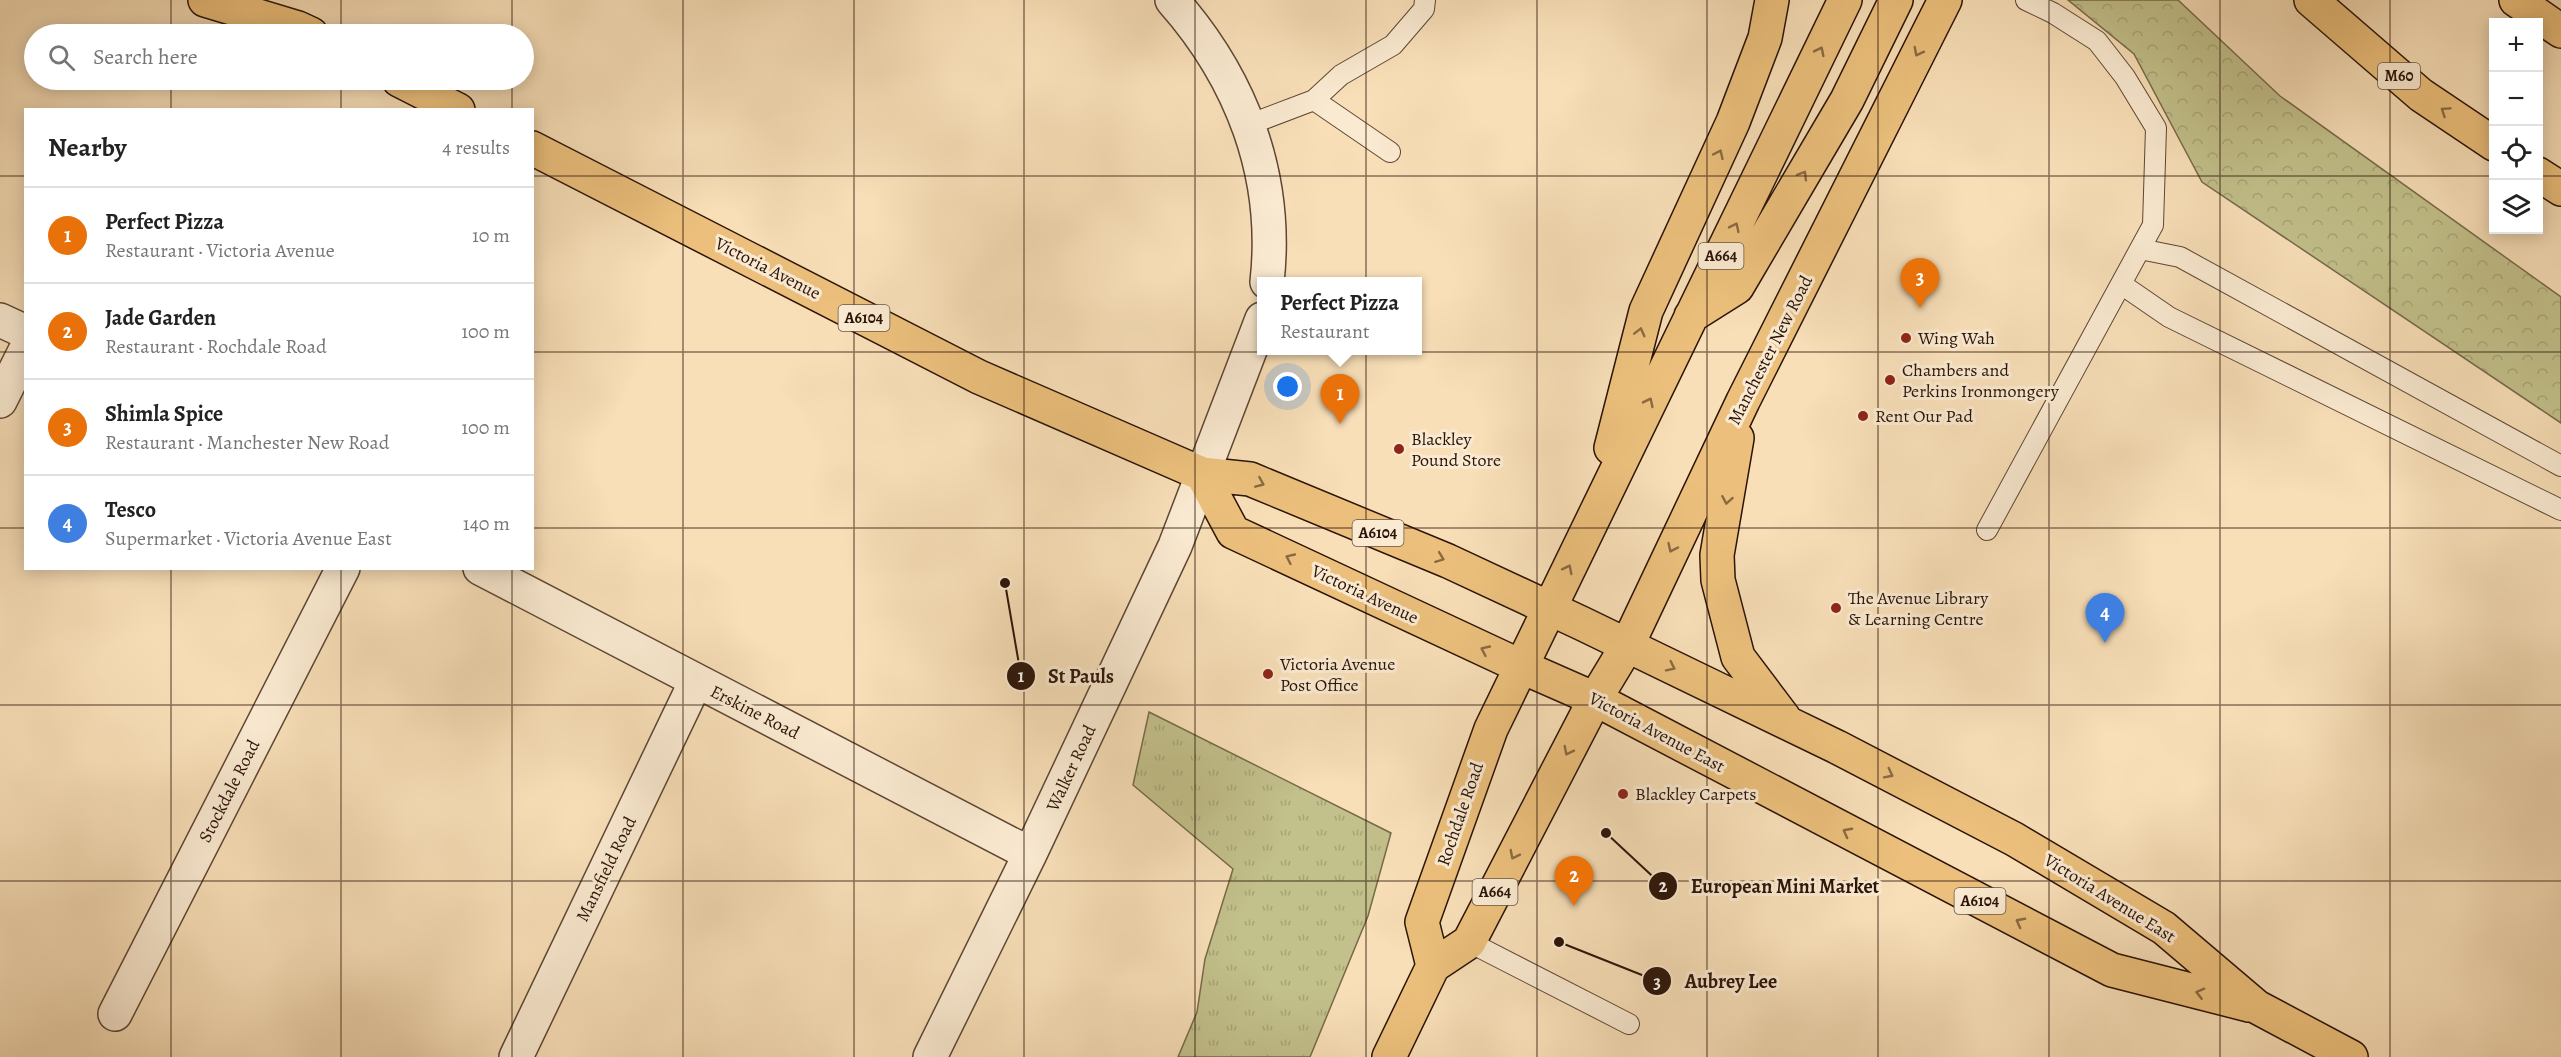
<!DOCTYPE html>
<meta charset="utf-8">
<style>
:root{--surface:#fff;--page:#f6f6f6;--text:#222;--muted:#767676;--line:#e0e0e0;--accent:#d93025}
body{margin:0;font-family:Alegreya,serif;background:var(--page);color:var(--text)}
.controls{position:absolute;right:18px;top:18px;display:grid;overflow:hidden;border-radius:0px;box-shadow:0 3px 15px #0003}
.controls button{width:54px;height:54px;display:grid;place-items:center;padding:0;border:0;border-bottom:2px solid var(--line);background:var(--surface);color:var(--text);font:30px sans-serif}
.you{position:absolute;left:1288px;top:387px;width:21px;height:21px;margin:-15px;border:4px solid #fff;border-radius:50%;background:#1a73e8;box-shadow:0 0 0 9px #1a73e833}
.badge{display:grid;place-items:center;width:39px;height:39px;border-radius:50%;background:var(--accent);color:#fff;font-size:20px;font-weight:700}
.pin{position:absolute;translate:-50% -50px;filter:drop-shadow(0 2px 3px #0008)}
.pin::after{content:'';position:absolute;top:32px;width:21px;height:18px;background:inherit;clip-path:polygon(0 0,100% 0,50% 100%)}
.popup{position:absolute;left:1257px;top:277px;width:165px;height:78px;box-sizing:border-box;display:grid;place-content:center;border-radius:0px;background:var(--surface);filter:drop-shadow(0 2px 4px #0005);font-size:20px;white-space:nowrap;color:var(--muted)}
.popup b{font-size:22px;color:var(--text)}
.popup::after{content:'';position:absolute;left:50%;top:100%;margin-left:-12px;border:12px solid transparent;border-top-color:var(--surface)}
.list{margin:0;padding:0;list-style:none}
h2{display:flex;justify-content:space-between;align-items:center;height:78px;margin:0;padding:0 24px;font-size:26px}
h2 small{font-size:20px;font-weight:400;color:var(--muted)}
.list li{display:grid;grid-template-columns:39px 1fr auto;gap:18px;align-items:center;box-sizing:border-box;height:96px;padding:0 24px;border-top:2px solid var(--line)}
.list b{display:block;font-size:22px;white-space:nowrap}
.list p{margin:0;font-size:20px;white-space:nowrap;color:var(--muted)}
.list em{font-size:20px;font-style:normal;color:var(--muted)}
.icon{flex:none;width:33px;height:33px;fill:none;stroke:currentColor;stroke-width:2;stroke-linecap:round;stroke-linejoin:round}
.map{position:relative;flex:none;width:2561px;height:1057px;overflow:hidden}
.search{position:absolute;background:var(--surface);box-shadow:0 3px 15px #0003;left:24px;top:24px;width:510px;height:66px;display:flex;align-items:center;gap:15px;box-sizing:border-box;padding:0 21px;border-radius:33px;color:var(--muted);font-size:22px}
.panel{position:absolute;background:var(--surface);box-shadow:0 3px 15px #0003;left:24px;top:108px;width:510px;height:462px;border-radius:0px}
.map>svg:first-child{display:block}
.grass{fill:url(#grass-tufts);stroke:#766a4a;stroke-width:1.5}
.forest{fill:url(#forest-crowns);stroke:#766a4a;stroke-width:1.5}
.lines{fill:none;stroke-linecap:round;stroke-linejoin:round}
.service-casing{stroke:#5e4634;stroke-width:22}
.minor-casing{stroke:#5e4634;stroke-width:36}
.primary-casing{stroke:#2a1308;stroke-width:36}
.motorway-casing{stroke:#2a1308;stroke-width:36}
.service{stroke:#faead1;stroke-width:20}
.minor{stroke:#faead1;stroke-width:33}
.primary{stroke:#ecc07c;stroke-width:33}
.motorway{stroke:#ecc07c;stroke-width:33}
.oneway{stroke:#8b6a42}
.grid{fill:none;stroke:#2a1308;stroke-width:1.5;stroke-opacity:0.55}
.poi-dot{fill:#8f2418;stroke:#faead1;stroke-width:2}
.labels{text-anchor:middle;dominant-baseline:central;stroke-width:6;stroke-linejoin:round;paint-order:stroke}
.shield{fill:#faead1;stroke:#685444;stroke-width:1.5}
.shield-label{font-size:16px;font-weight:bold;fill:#2a1308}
.street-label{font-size:18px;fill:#2a1308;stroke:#faead1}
.poi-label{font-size:18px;fill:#2a1308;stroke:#faead1;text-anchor:start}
.leader{fill:none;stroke:#2a1308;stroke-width:2}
.callout-dot{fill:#2a1308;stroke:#faead1;stroke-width:2}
.mark-label{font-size:18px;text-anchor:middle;font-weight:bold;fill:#fff}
.callout-label{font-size:20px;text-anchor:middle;font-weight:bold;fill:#2a1308;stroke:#faead1;stroke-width:6;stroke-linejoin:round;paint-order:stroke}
</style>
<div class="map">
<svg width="2561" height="1057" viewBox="0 0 2561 1057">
<defs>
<pattern id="grass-tufts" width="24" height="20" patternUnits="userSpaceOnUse" patternTransform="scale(1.5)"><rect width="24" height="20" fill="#c2c08b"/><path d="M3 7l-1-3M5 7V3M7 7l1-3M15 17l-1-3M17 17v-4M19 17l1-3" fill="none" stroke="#a7a476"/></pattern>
<pattern id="forest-crowns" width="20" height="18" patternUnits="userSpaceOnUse" patternTransform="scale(1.5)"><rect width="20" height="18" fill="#c2c08b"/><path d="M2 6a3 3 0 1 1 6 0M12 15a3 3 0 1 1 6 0" fill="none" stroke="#a7a476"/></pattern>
</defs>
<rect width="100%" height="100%" fill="#f8dfb8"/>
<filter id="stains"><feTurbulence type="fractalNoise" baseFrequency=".00333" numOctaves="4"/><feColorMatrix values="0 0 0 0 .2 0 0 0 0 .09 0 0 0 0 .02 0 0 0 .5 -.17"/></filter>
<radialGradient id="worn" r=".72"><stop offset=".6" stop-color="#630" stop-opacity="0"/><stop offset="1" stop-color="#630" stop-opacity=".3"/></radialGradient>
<path class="grass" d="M1149,712L1391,833L1368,916L1310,1057H1178L1197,1012L1205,959L1233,869L1133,785Z"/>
<path class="forest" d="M2068,0H2178L2280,96L2561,297V423L2202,182L2134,54Z"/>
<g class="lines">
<g class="service-casing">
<path id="service" d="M1314,100L1341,75L1393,45L1424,9L1425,0
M1248,125L1314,100L1390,152
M2140,249L2180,257L2561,466
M2121,284L2169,317L2561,510
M1987,530L2153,225L2156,128L2125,77L2097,41L2053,13L2026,0
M1469,942L1629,1024"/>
</g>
<g class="minor-casing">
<path id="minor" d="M1172,0C1241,78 1279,175 1267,282
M0,320L26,332
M0,401L26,349
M480,568L1030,854
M115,1014L343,568
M516,1057L696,681
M930,1057L1030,854L1175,546L1262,319"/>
</g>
<g class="primary-casing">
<path id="primary" d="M205,0L298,28L311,34
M399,80L458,110
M532,148L979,377L1202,474L1250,479L1448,561L1581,623L1837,747L2014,839L2164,928L2257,1007L2351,1057
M1691,316L1737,287L1847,100L1896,0
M1737,438L1717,555L1718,580L1738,657L1784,718
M1611,448L1646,311L1733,122L1765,38L1772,0
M1202,474L1233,532L1520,666L1595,699L2112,970L2249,1005
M1433,966L1422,922L1491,729L1845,0
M1389,1057L1433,966L1469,942L1595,699L1627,646L1743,401L1945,0"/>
</g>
<g class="motorway-casing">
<path id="motorway" d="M2311,0L2421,95L2494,144
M2516,0L2561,31
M2538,174L2561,189"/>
</g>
<use href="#service" class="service"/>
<use href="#minor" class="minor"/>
<use href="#primary" class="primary"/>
<use href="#motorway" class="motorway"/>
</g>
<defs><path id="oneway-chevron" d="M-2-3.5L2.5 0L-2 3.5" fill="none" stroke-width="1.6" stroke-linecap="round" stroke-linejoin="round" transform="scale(1.5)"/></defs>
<g class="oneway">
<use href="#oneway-chevron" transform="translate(1820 51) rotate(-64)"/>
<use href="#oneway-chevron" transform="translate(1918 52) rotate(117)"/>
<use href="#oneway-chevron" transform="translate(2445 111) rotate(-146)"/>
<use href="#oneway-chevron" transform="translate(1719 154) rotate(-65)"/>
<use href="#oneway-chevron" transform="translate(1803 175) rotate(-59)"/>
<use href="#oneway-chevron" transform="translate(1735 227) rotate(-64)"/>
<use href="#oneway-chevron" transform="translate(1640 332) rotate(-76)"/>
<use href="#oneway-chevron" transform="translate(1649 402) rotate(-64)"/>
<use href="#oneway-chevron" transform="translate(1260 483) rotate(23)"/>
<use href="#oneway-chevron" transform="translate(1727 500) rotate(100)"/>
<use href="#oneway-chevron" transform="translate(1672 548) rotate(115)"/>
<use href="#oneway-chevron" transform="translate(1290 558) rotate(-155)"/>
<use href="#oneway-chevron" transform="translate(1440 558) rotate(21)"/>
<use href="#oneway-chevron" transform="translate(1568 569) rotate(-63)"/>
<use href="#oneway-chevron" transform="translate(1485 650) rotate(-155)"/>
<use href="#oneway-chevron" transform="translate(1671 667) rotate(26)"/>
<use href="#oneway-chevron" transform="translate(1568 751) rotate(117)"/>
<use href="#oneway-chevron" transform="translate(1889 774) rotate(27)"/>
<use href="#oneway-chevron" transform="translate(1847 832) rotate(-152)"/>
<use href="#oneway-chevron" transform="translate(1514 855) rotate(117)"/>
<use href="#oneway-chevron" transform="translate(2020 922) rotate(-152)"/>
<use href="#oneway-chevron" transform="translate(2200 993) rotate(-166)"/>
</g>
<path class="grid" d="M171,0V34M341,0V34M512,0V34M683,0V1057M854,0V1057M1024,0V1057M1195,0V1057M1366,0V1057M1537,0V1057M1707,0V1057M1878,0V1057M2049,0V1057M2220,0V1057M2390,0V1057M171,80V110M341,80V110M512,80V110M0,176H26M532,176H2494M2538,176H2561M0,352H26M532,352H2561M0,528H26M532,528H2561M171,568V1057M341,568V1057M512,568V1057M0,705H2561M0,881H2561"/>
<g class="poi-dot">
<circle cx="1906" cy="338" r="6"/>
<circle cx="1890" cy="380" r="6"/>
<circle cx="1863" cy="416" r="6"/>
<circle cx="1399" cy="449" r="6"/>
<circle cx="1836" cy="608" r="6"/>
<circle cx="1268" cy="674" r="6"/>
<circle cx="1623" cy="794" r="6"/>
</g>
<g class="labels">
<g class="shield">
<rect x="2378" y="63" width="42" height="26" rx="4.5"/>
<rect x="1698.5" y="243" width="45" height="26" rx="4.5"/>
<rect x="838.5" y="305" width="51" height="26" rx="4.5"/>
<rect x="1352.5" y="520" width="51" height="26" rx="4.5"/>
<rect x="1472.5" y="879" width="45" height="26" rx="4.5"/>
<rect x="1954.5" y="888" width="51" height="26" rx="4.5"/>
</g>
<g class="shield-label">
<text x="2399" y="76">M60</text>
<text x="1721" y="256">A664</text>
<text x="864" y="318">A6104</text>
<text x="1378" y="533">A6104</text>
<text x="1495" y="892">A664</text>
<text x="1980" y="901">A6104</text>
</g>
<g class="street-label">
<text transform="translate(768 268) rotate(27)">Victoria Avenue</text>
<text transform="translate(1770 350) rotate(-63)">Manchester New Road</text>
<text transform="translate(1365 594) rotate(25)">Victoria Avenue</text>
<text transform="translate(755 712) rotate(27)">Erskine Road</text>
<text transform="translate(1657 732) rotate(28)">Victoria Avenue East</text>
<text transform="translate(1071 768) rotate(-65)">Walker Road</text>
<text transform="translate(229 791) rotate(-63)">Stockdale Road</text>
<text transform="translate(1460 814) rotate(-71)">Rochdale Road</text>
<text transform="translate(606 869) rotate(-64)">Mansfield Road</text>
<text transform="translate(2110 898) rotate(32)">Victoria Avenue East</text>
</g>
<g class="poi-label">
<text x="1918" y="338">Wing Wah</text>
<text x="1902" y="370">Chambers and<tspan x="1902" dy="21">Perkins Ironmongery</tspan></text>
<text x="1875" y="416">Rent Our Pad</text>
<text x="1411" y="439">Blackley<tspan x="1411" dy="21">Pound Store</tspan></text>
<text x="1848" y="598">The Avenue Library<tspan x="1848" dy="21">&amp; Learning Centre</tspan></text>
<text x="1280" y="664">Victoria Avenue<tspan x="1280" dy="21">Post Office</tspan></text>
<text x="1635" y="794">Blackley Carpets</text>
</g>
</g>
<path class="leader" d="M1005 583L1021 676M1606 833L1663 886M1559 942L1657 981"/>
<g class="callout-dot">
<circle cx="1005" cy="583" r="6"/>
<circle cx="1606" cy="833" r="6"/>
<circle cx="1559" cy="942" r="6"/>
<circle cx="1021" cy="676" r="15"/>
<circle cx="1663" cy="886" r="15"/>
<circle cx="1657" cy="981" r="15"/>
</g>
<g class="mark-label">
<text x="1021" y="682">1</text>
<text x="1663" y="892">2</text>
<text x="1657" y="988">3</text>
</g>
<g class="callout-label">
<text x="1081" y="683">St Pauls</text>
<text x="1785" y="893">European Mini Market</text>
<text x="1731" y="988">Aubrey Lee</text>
</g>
<rect width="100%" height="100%" filter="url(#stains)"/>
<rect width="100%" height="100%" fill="url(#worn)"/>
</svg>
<div class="controls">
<button>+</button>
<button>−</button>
<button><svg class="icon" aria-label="locate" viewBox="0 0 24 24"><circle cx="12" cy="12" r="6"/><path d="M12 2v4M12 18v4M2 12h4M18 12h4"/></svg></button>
<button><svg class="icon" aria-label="layers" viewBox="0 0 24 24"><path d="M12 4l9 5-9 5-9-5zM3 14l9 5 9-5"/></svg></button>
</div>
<div class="you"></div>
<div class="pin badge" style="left:1340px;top:424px;background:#e8710a">1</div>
<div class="popup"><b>Perfect Pizza</b>Restaurant</div>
<div class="pin badge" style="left:1574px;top:906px;background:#e8710a">2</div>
<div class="pin badge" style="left:1920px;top:308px;background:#e8710a">3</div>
<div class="pin badge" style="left:2105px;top:643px;background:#3f7fe0">4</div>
<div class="search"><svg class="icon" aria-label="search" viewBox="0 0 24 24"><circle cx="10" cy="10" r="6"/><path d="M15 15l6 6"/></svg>Search here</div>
<section class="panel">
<h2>Nearby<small>4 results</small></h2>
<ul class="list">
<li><span class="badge" style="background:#e8710a">1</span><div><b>Perfect Pizza</b><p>Restaurant · Victoria Avenue</p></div><em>10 m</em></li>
<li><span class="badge" style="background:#e8710a">2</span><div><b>Jade Garden</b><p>Restaurant · Rochdale Road</p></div><em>100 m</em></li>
<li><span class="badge" style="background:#e8710a">3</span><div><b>Shimla Spice</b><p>Restaurant · Manchester New Road</p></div><em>100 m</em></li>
<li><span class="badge" style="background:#3f7fe0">4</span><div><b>Tesco</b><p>Supermarket · Victoria Avenue East</p></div><em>140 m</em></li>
</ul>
</section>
</div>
